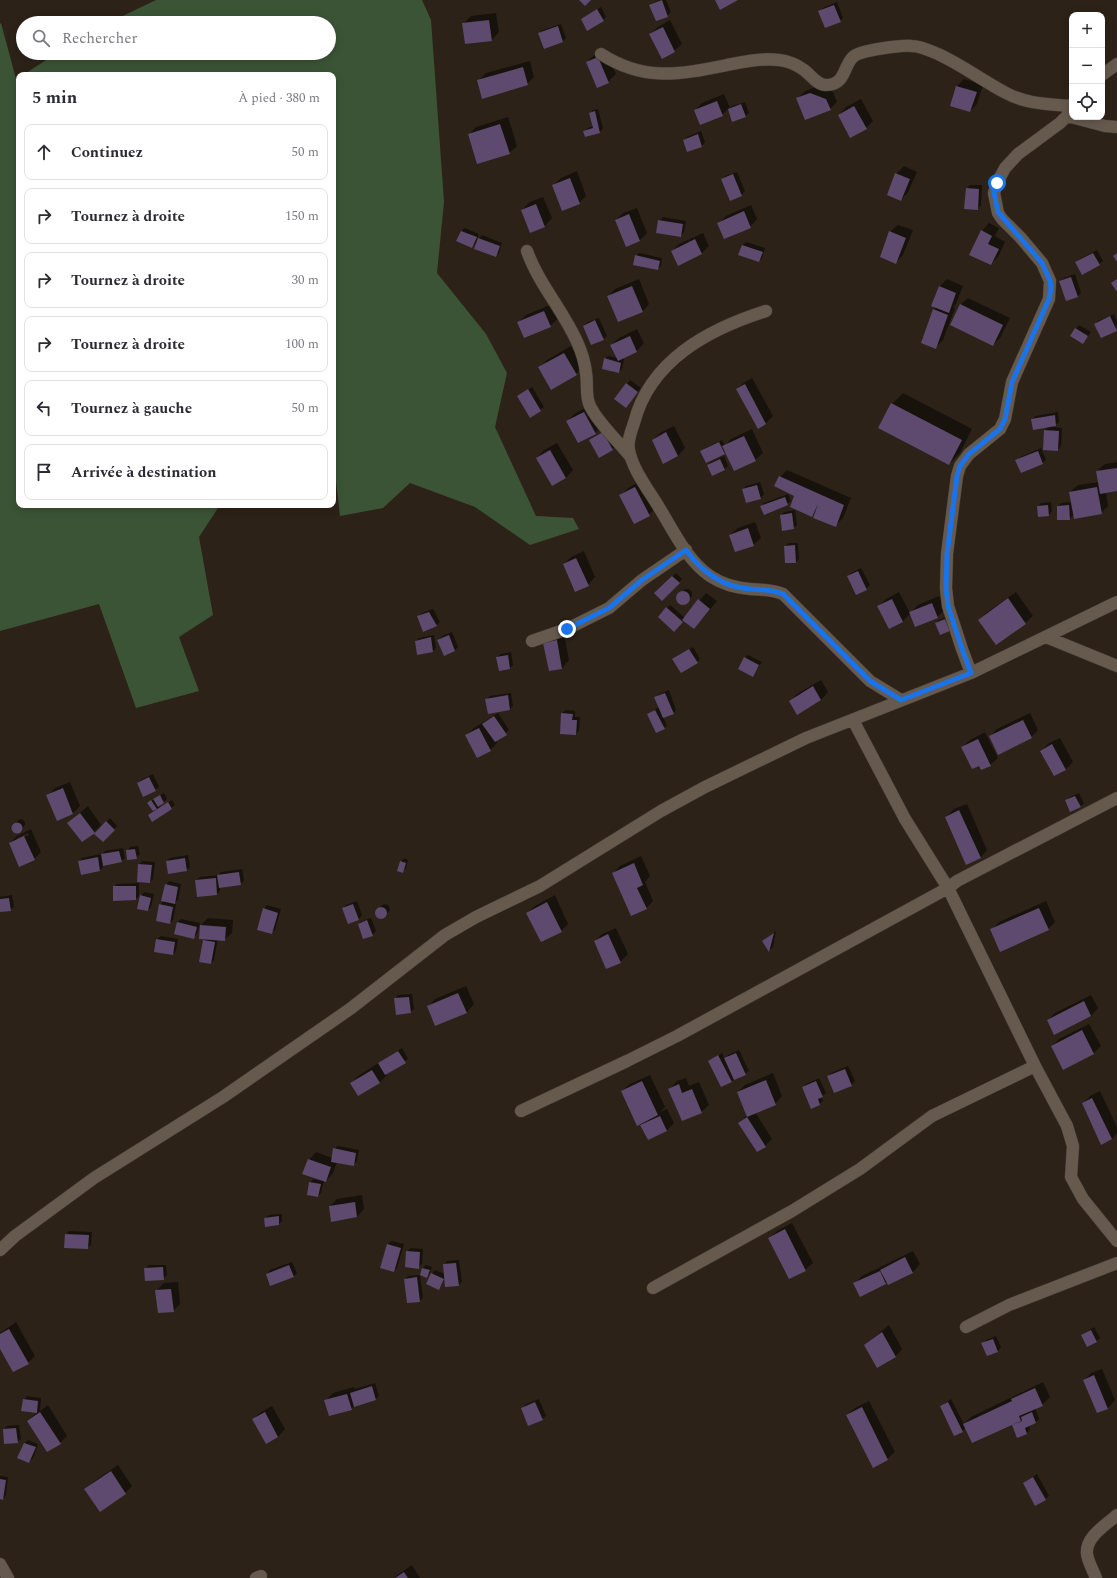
<!DOCTYPE html>
<html lang="fr">
<meta charset="utf-8">
<style>
:root{--surface:#fff;--page:#f2f2f3;--text:#2b2b33;--muted:#7c7c81;--line:#e1e1e2}
body{margin:0;font-family:Spectral,serif;background:var(--page);color:var(--text)}
.controls{position:absolute;right:12px;top:12px;display:grid;overflow:hidden;border-radius:8px;box-shadow:0 2px 10px #0003}
.controls button{width:36px;height:36px;display:grid;place-items:center;padding:0;border:0;border-bottom:1px solid var(--line);background:var(--surface);color:var(--text);font:20px sans-serif}
.stop{position:absolute;width:12px;height:12px;margin:-9px;border:3px solid #1a73e8;border-radius:50%;background:#fff}
.stop.end{background:#1a73e8;border-color:#fff;box-shadow:0 1px 4px #0008}
.list{margin:0;padding:0;list-style:none}
h2{display:flex;justify-content:space-between;align-items:center;height:52px;margin:0;padding:0 16px;font-size:17px}
h2 small{font-size:13px;font-weight:400;color:var(--muted)}
.list li{display:grid;grid-template-columns:26px 1fr auto;gap:12px;align-items:center;box-sizing:border-box;height:56px;margin:0 8px 8px;padding:0 8px;border:1px solid var(--line);border-radius:8px}
.list b{display:block;font-size:15px;white-space:nowrap}
.list em{font-size:13px;font-style:normal;color:var(--muted)}
.icon{flex:none;width:22px;height:22px;fill:none;stroke:currentColor;stroke-width:2;stroke-linecap:round;stroke-linejoin:round}
.map{position:relative;flex:none;width:1117px;height:1578px;overflow:hidden}
.search{position:absolute;background:var(--surface);box-shadow:0 2px 10px #0003;left:16px;top:16px;width:320px;height:44px;display:flex;align-items:center;gap:10px;box-sizing:border-box;padding:0 14px;border-radius:22px;color:var(--muted);font-size:15px}
.panel{position:absolute;background:var(--surface);box-shadow:0 2px 10px #0003;left:16px;top:72px;width:320px;height:436px;border-radius:8px}
.map>svg:first-child{display:block}
.green{fill:#3b5436}
.shadow{fill:#0007;fill-rule:evenodd}
.building{fill:#5e4a6e}
.lines{fill:none;stroke-linecap:round;stroke-linejoin:round}
.street-casing{stroke:#443c34;stroke-width:13}
.street{stroke:#665a4e;stroke-width:12}
.route{stroke:#1a73e8;stroke-width:5}
</style>
<div class="map">
<svg width="1117" height="1578" viewBox="0 0 1117 1578">
<rect width="100%" height="100%" fill="#2d2218"/>
<path class="green" d="M156,0H422L431,20L444,202L437,273L486,334L507,373L495,427L536,516L573,518L579,529L530,545L475,507L410,483L383,508L340,516L336,481L333,482V75H23L57,53H329V23H108Z
M1,23L16,79L19,78V505H220L199,537L213,615L179,637L199,691L136,708L99,604L0,631V24Z"/>
<path class="shadow" d="M659,0H666L671,12L667,16L651,5Z
M837,2L843,18L840,21L820,11L823,8Z
M601,7L606,17L603,20L582,19Z
M496,13L499,32L492,40L464,23L471,16Z
M670,20L682,44L674,51L650,34L658,27Z
M561,24L566,38L563,41L544,47L539,33L543,30Z
M605,50L616,74L608,82L587,62L594,55Z
M530,61L534,77L527,84L478,81L486,73Z
M964,79L983,85L977,104L970,111L957,86Z
M818,86L833,92L837,102L830,109L797,99L805,91Z
M724,94L730,108L732,106L745,102L749,113L745,116L733,121L729,108L722,115L695,110L702,103Z
M861,99L873,121L866,128L839,115L846,107Z
M598,109L603,128L600,132L586,136L584,131L588,128L593,126L590,113L593,110Z
M508,117L517,146L509,153L469,135L476,127Z
M701,131L705,142L702,146L688,151L684,140L687,137Z
M904,166L917,172L908,192L901,200L896,174Z
M577,171L586,196L579,203L554,185L561,178Z
M737,172L745,191L741,195L722,180L725,176Z
M970,185H982L981,205L978,209L965,208L967,188Z
M543,197L552,218L545,226L531,231L522,210L530,202Z
M751,205L757,219L750,227L718,224L726,216Z
M637,208L647,233L640,240L616,220L623,213Z
M663,217L686,221L684,232L681,236L659,221Z
M989,223L999,228L995,236L1005,242L998,257L990,264L982,231Z
M898,225L913,230L903,255L896,262L890,232Z
M465,228L479,234L476,242L482,235L502,243L499,253L495,256L478,240L472,247L461,231Z
M703,233L709,246L702,253L678,265L672,251L679,244Z
M746,242L765,248L762,258L759,261L742,246Z
M1097,250L1103,261L1099,264L1076,262L1080,259Z
M639,253L662,258L661,266L657,269L636,256Z
M1075,274L1081,293L1077,297L1060,281L1064,278Z
M639,279L649,304L642,312L608,296L615,289Z
M947,279L963,286L956,304L953,307L955,308L943,340L936,347L933,310L936,307L939,287Z
M968,298L1010,318L1000,338L993,345L960,305Z
M552,304L558,319L550,326L519,322L526,315Z
M1114,314L1117,321L1116,330L1095,324L1098,321Z
M599,318L607,336L603,339L584,326L588,322Z
M1079,325L1091,332L1083,343L1076,329Z
M637,329L644,343L637,351L620,358L624,359L622,369L618,372L605,359L608,356L617,358L611,345L619,338Z
M571,346L583,367L576,374L539,368L547,360Z
M752,378L773,416L766,423L758,427L737,389L745,382Z
M630,380L641,388L629,403L616,398Z
M532,387L544,407L540,410L518,396Z
M903,393L972,429L960,453L949,464L892,404Z
M591,405L603,426L595,433L567,422L574,414Z
M1058,412L1059,422L1054,427L1062,428L1061,446L1058,450L1045,430L1049,426L1032,419L1036,416Z
M674,426L685,448L678,456L653,440L660,433Z
M607,429L616,446L612,449L591,440Z
M752,429L763,453L755,460L726,451L724,453L701,452L705,448L722,440L725,445L731,439Z
M557,443L573,470L566,478L537,458L544,450Z
M1041,448L1046,460L1042,463L1016,460L1020,457Z
M724,456L728,466L725,469L708,465L711,462Z
M1117,462V490L1106,492L1108,506L1101,513L1074,514L1069,519L1058,506L1061,503L1072,502L1070,492L1078,485L1099,482L1097,471L1105,464Z
M787,470L851,498L843,518L835,526L817,511L812,516L780,477Z
M643,480L656,507L649,515L620,496L628,488Z
M760,482L764,494L761,498L746,502L743,489L746,486Z
M788,494L791,501L787,504L761,507L764,503Z
M1051,502L1052,511L1049,515L1038,506L1041,503Z
M795,510L797,525L793,528L781,515L784,512Z
M755,522L761,538L753,545L730,535L738,528Z
M789,543H798L799,559L796,562L785,546Z
M584,551L595,577L588,585L564,564L571,557Z
M861,568L870,585L866,589L848,576L851,573Z
M676,573L682,579L662,600L656,593Z
M685,589H689L692,592V596L685,603H681L678,600V596Z
M899,592L910,613L918,605L939,596L945,610L937,617L911,613L903,621L890,628L879,606L886,599Z
M1016,592L1033,616L1025,623L996,644L979,620L986,613Z
M706,593L717,601L701,620H684L674,630L659,617L670,605L685,618Z
M433,609L440,622L436,625L418,617L422,613Z
M948,616L950,630L936,623L939,620Z
M452,632L458,647L455,650L444,654L438,640L442,636Z
M564,634L569,660L562,668L549,670L544,643Z
M434,635L436,648L433,651L416,641L419,638Z
M693,647L700,659L697,662L676,658Z
M511,652L513,665L510,668L497,657L501,654Z
M748,655L762,662L753,675L745,658Z
M821,680L828,692L821,700L790,702L797,694Z
M669,690L676,710L673,713L663,717L667,725L664,728L648,714L659,707L655,697L659,694Z
M511,693L513,706L510,709L486,700L490,696Z
M566,710L575,711V717H580L579,730L576,734L562,713Z
M498,713L509,730L496,740L497,743L490,750L467,735L474,728Z
M1030,713L1038,730L1031,737H990L997,729Z
M985,732L998,758L990,765L962,747L970,740Z
M1060,738L1073,762L1066,769L1054,775L1041,751L1049,743Z
M153,774L159,787L155,790L138,783L141,780Z
M70,782L80,806L73,813L58,820L48,796L55,788Z
M164,793L167,799L159,805L161,807L172,800L175,805L152,821L149,815L154,811L148,803Z
M1079,793L1084,803L1080,807L1066,800L1070,797Z
M967,804L987,850L980,858L946,817L954,809Z
M88,806L101,825L94,832L68,823Z
M110,818L117,826L103,841L95,834Z
M22,819L25,822V825L19,832H15L13,830L12,826L19,820Z
M31,829L41,852L34,859L10,843L17,836ZM28,833L29,835L17,840V838Z
M138,846L140,854L136,858L127,851L130,847Z
M123,848L125,858L121,861L103,865V867L100,870L82,874L79,862L82,858L101,854V856L105,851Z
M188,855L190,867L187,870L168,873L167,861L170,858Z
M641,856L650,876L645,882L653,901L646,908L613,873L620,866Z
M404,858L408,860L406,868L402,872L401,862Z
M143,861L155,862L153,879L150,882L139,864Z
M242,869L244,880L241,884L220,887V891L217,894L196,880L200,877L219,875L221,872Z
M169,881L181,884L178,900L174,903L176,904L173,920L170,923L160,905L164,901L166,885Z
M139,883V896L136,899L114,887L117,884Z
M144,892L154,894L151,907L148,910L141,896Z
M12,895L14,907L10,910L0,911V897Z
M555,895L568,924L561,931L527,913L535,906Z
M357,901L362,915L359,919L349,923L343,909L346,905Z
M1046,901L1055,922L1048,929L991,930L999,922Z
M386,904L389,906L390,910L384,917L381,918L377,916L376,912L382,905Z
M267,905L281,909L275,930L271,933L264,909Z
M208,918L233,920L232,933L224,940L218,939L214,960L211,963L204,940L205,938H200L201,925Z
M371,918L376,931L372,935L359,924L362,921Z
M181,919L200,923L197,934L194,937L177,922Z
M616,928L628,954L620,962L595,941L602,934Z
M776,931L773,947L770,950L764,941Z
M161,936L178,939L176,951L173,954L157,939Z
M466,986L474,1004L467,1012L436,1025L428,1007L435,999Z
M412,994L414,1009L410,1012L395,999L398,995Z
M1091,995L1098,1008L1091,1016L1048,1020L1055,1013Z
M1089,1024L1101,1046L1094,1053L1052,1046L1059,1039Z
M402,1048L408,1059L386,1073L387,1075L380,1082L351,1083L358,1076Z
M739,1050L749,1071L732,1081L709,1061L722,1053L725,1059L728,1055Z
M848,1066L855,1081L851,1085L828,1077L831,1073Z
M773,1073L782,1096L775,1104L755,1112L772,1139L765,1146L739,1123L747,1115L738,1092L745,1085Z
M650,1075L665,1107L660,1112L667,1109L674,1123L667,1130L648,1139L622,1091L630,1084Z
M686,1078L689,1086L699,1082L709,1105L701,1112L670,1089L677,1081Z
M819,1078L826,1093L821,1097L823,1101L819,1104L803,1087L806,1084Z
M1100,1091L1117,1127V1133L1112,1139L1083,1103L1090,1096Z
M338,1146L359,1150L357,1161L353,1165L337,1162L333,1173L326,1181L324,1180L321,1193L318,1196L310,1183L313,1179L323,1181L309,1160L316,1152L332,1158L334,1149Z
M362,1195L364,1209L357,1217L330,1206L337,1199Z
M282,1214V1221L279,1224L266,1226L265,1218L269,1215Z
M792,1223L813,1263L805,1270L770,1238L777,1231Z
M69,1231L92,1232L91,1245L87,1248L66,1234Z
M392,1241L404,1244L397,1268L394,1271L381,1267L388,1244Z
M411,1248L423,1249L422,1264L418,1267L407,1251Z
M913,1251L920,1264L913,1272L888,1284L887,1282L860,1296L854,1284L862,1276Z
M459,1260L462,1281L459,1285L445,1278L442,1285L439,1289L432,1274L435,1270L445,1274L444,1265L447,1261Z
M292,1262L297,1273L293,1277L267,1274L270,1270Z
M149,1265H166L167,1275L163,1279L145,1269Z
M426,1265L432,1267L430,1273L427,1277L421,1274L423,1268Z
M420,1275L423,1297L420,1301L405,1279L408,1276Z
M178,1282L180,1304L173,1311L156,1291L164,1283Z
M16,1322L35,1356L28,1363L0,1347V1333Z
M889,1325L902,1349L895,1357L865,1345Z
M1094,1327L1100,1338L1096,1341L1082,1335Z
M996,1336L1001,1347L998,1351L987,1355L983,1344L986,1340Z
M1102,1369L1115,1400L1108,1408L1098,1412L1084,1380L1091,1373Z
M1043,1382L1050,1397L1042,1405L1035,1408L1039,1419L1036,1422L1029,1425L1030,1429L1027,1433L1018,1437L1013,1426L1017,1421L966,1428L962,1431L941,1406L951,1399L964,1424L971,1417Z
M375,1383L379,1396L376,1399L354,1406L351,1409L325,1401L333,1393L354,1387L355,1389Z
M27,1396L41,1398L40,1411L48,1405L67,1436L60,1443L28,1421L37,1412L24,1400Z
M539,1399L546,1416L542,1419L522,1408L526,1404Z
M869,1401L895,1452L887,1459L847,1415L855,1408Z
M272,1406L285,1429L278,1437L253,1419L261,1412Z
M19,1425L21,1439L17,1442L4,1429L7,1426Z
M28,1440L38,1444L33,1458L29,1462L19,1458L25,1443Z
M118,1465L132,1486L125,1493L86,1489L93,1482Z
M1037,1474L1049,1496L1045,1499L1024,1483Z
M0,1476L8,1477L6,1495L3,1499L0,1498Z
M412,1565L420,1578H394L397,1575Z"/>
<path class="building" d="M579,0H591L585,6Z
M662,0L668,17L656,21L649,5Z
M715,0H738L720,10Z
M834,5L841,22L825,28L818,11Z
M597,9L604,21L587,31L581,19Z
M489,20L492,41L465,44L462,23Z
M558,26L563,42L544,49L538,33Z
M663,27L675,52L662,59L649,34Z
M598,57L609,83L597,88L586,62Z
M523,67L528,85L482,99L477,80Z
M956,86L977,92L970,112L950,106Z
M810,93L826,99L831,110L805,120L796,98Z
M717,101L723,116L700,125L694,110Z
M741,104L746,117L732,122L728,109Z
M854,106L867,129L850,138L838,115Z
M595,111L600,133L585,137L583,131L593,128L589,113Z
M500,124L510,154L477,164L468,134Z
M698,134L702,147L687,152L683,140Z
M895,173L910,179L901,201L887,195Z
M733,174L742,196L730,201L721,179Z
M570,178L580,204L562,211L552,185Z
M966,188L979,189L978,210L964,209Z
M536,204L545,227L530,233L521,210Z
M744,211L751,228L724,239L717,223Z
M629,214L640,241L626,247L615,220Z
M658,220L683,224L681,237L656,233Z
M981,230L992,236L988,244L999,249L991,265L969,255Z
M461,231L477,237L472,248L456,241Z
M889,231L906,238L896,264L880,257Z
M478,238L500,246L496,257L474,249Z
M695,239L702,254L678,266L671,251Z
M742,245L763,252L759,262L738,255Z
M1093,253L1100,265L1082,275L1075,262Z
M1117,253V262L1113,256Z
M635,255L660,261L658,270L633,265Z
M1071,277L1078,297L1066,301L1059,281Z
M1117,279V292L1111,283Z
M632,286L643,312L618,322L607,296Z
M939,286L956,293L949,313L931,306Z
M960,304L1003,325L993,346L950,325Z
M933,309L948,315L936,349L921,343Z
M544,311L551,327L524,338L517,322Z
M1110,316L1117,331L1101,338L1094,324Z
M595,320L604,340L591,345L583,326Z
M1075,328L1088,336L1083,344L1070,336Z
M630,336L637,352L618,361L610,345Z
M564,353L577,375L551,390L538,367Z
M604,358L621,363L619,373L602,369Z
M626,383L638,392L626,408L614,399Z
M745,384L766,424L758,429L736,389Z
M528,389L541,411L530,418L517,396Z
M891,403L962,440L949,465L878,428Z
M584,412L596,434L578,443L566,421Z
M1055,415L1056,426L1033,430L1031,419Z
M1044,430L1059,431L1058,451L1043,450Z
M603,432L613,450L599,458L589,440Z
M666,432L678,456L663,464L652,440Z
M744,436L756,461L734,471L722,446Z
M719,442L725,454L706,463L700,451Z
M550,450L566,478L552,486L536,458Z
M1038,451L1043,464L1021,473L1015,460Z
M720,459L725,470L712,476L707,465Z
M1117,468V491L1100,494L1096,471Z
M779,476L844,505L836,527L813,518L818,504L812,517L790,507L794,496L774,486Z
M757,485L761,499L746,503L742,489Z
M635,487L650,516L634,524L619,495Z
M1097,487L1102,514L1074,519L1069,492Z
M785,497L788,505L764,515L760,506Z
M1048,505L1049,516L1038,517L1037,506Z
M1069,505L1070,520H1057V506Z
M792,513L794,529L782,531L780,515Z
M748,528L754,546L735,552L729,535Z
M795,545L796,563H785L784,546Z
M576,558L589,586L575,592L563,564Z
M858,571L867,590L856,595L847,576Z
M672,576L680,583L662,601L654,593Z
M676 598a7 7 0 1 1 14 0a7 7 0 1 1-14 0Z
M1008,598L1026,624L996,645L978,620Z
M698,599L710,609L694,629L682,620Z
M892,599L903,622L889,629L877,606Z
M932,603L938,618L915,627L909,612Z
M666,607L683,622L674,632L658,617Z
M429,612L437,626L423,632L417,616Z
M945,619L950,631L940,635L935,623Z
M449,635L455,651L444,656L437,640Z
M431,637L433,652L417,655L415,641Z
M557,640L562,669L549,671L543,643Z
M689,649L698,663L681,673L672,659Z
M508,655L510,669L499,671L496,657Z
M744,657L759,665L753,677L738,669Z
M813,686L821,700L797,715L789,701Z
M665,693L674,714L663,718L654,697Z
M508,695L510,710L488,714L485,699Z
M655,710L665,729L656,733L647,714Z
M561,713L573,714L572,720H577L576,735L560,734Z
M494,716L507,735L495,742L482,724Z
M1023,720L1032,738L998,755L989,736Z
M479,728L491,751L477,758L465,735Z
M978,739L991,766L981,770L979,766L972,769L961,747Z
M1052,744L1066,770L1054,776L1040,751Z
M149,777L156,791L143,797L137,783Z
M63,788L73,814L57,821L46,795Z
M160,795L164,803L158,807L153,799Z
M1075,796L1081,807L1070,812L1065,800Z
M151,800L157,809L153,811L147,803Z
M168,802L172,809L152,822L148,815Z
M959,810L981,858L966,865L945,817Z
M80,813L95,833L82,842L67,823Z
M106,821L115,830L103,842L94,834Z
M11.5 828a5.5 5.5 0 1 1 11 0a5.5 5.5 0 1 1-11 0Z
M24,836L35,860L19,867L9,843Z
M135,849L137,859L127,860L126,850Z
M119,851L122,862L103,866L101,854Z
M98,857L100,871L81,875L78,861Z
M185,858L187,871L168,874L166,861Z
M400,861L406,863L403,873L397,871Z
M634,863L643,885L637,888L647,909L631,916L612,873Z
M138,864L152,865L150,883L137,882Z
M239,872L241,885L219,888L217,875Z
M216,878L217,895L197,897L195,880Z
M165,884L178,887L175,904L161,901Z
M113,886H136V900L113,901Z
M140,895L151,898L148,911L137,909Z
M9,898L11,911L0,912V899Z
M547,902L562,932L541,942L526,913Z
M159,904L173,907L170,924L156,921Z
M353,904L359,920L348,924L342,908Z
M375 913a6 6 0 1 1 12 0a6 6 0 1 1-12 0Z
M263,908L278,913L272,934L257,930Z
M1039,908L1049,930L1000,952L990,929Z
M367,920L373,936L363,939L358,924Z
M177,922L197,927L194,939L174,934Z
M200,925L226,927L225,941L199,939Z
M774,933L769,952L762,941Z
M608,934L621,963L606,969L594,941Z
M156,939L175,942L173,955L154,952Z
M203,940L215,942L211,964L199,962Z
M458,993L467,1013L435,1026L427,1006Z
M409,997L411,1013L396,1015L394,998Z
M1084,1001L1091,1016L1054,1035L1047,1020Z
M1082,1030L1094,1054L1063,1070L1051,1046Z
M398,1051L406,1063L385,1075L378,1063Z
M736,1053L746,1075L734,1080L724,1058Z
M718,1055L732,1082L721,1087L708,1061Z
M845,1069L852,1086L834,1093L827,1076Z
M372,1070L380,1083L358,1096L350,1083Z
M766,1080L776,1105L747,1117L737,1092Z
M642,1081L658,1115L637,1126L621,1091Z
M816,1081L823,1097L818,1099L820,1105L811,1109L802,1087Z
M679,1084L682,1093L692,1089L702,1113L682,1121L668,1089Z
M1092,1098L1112,1139L1101,1145L1082,1103Z
M660,1116L667,1131L648,1140L640,1125Z
M747,1117L766,1147L757,1152L738,1123Z
M333,1148L356,1153L354,1166L331,1162Z
M308,1159L331,1167L326,1182L302,1174Z
M309,1182L321,1184L318,1197L307,1195Z
M355,1202L357,1217L331,1222L329,1206Z
M279,1216V1225L265,1227L264,1218Z
M785,1229L806,1271L789,1279L768,1238Z
M65,1234L89,1235L88,1249L64,1248Z
M387,1244L401,1248L394,1272L380,1268Z
M406,1251L420,1252L419,1269L405,1267Z
M905,1257L913,1273L888,1285L880,1270Z
M456,1263L459,1286L445,1287L443,1264Z
M289,1265L294,1277L270,1286L266,1274Z
M163,1267L164,1280L145,1281L144,1268Z
M422,1268L430,1270L427,1278L420,1275Z
M880,1271L886,1284L860,1297L853,1283Z
M431,1273L444,1279L439,1290L426,1284Z
M417,1277L420,1302L407,1303L404,1279Z
M171,1289L174,1312L158,1313L155,1290Z
M9,1329L29,1364L13,1372L0,1349V1334Z
M1091,1330L1097,1342L1087,1347L1081,1335Z
M882,1332L896,1357L877,1368L864,1345Z
M993,1339L998,1352L987,1356L981,1343Z
M1094,1375L1108,1409L1097,1413L1083,1380Z
M372,1386L376,1400L354,1407L350,1393Z
M1035,1388L1043,1406L1019,1416L1021,1421L972,1443L963,1424L1012,1401L1015,1407L1011,1399Z
M347,1394L352,1410L329,1416L324,1400Z
M23,1399L38,1401L37,1413L21,1411Z
M535,1402L543,1420L528,1426L521,1408Z
M948,1402L963,1432L954,1436L940,1406Z
M862,1407L888,1460L873,1468L846,1415Z
M40,1412L61,1444L47,1452L27,1421Z
M265,1412L278,1437L266,1444L252,1419Z
M1032,1412L1036,1423L1025,1428L1027,1434L1017,1438L1012,1425L1022,1421L1021,1417Z
M16,1428L18,1443L4,1444L3,1429Z
M24,1443L36,1447L29,1463L17,1458Z
M111,1471L126,1494L100,1512L84,1489Z
M1033,1477L1046,1500L1035,1506L1023,1483Z
M0,1479L6,1480L3,1500L0,1499Z
M404,1572L408,1578H395Z"/>
<g class="lines">
<g class="street-casing">
<path id="street" d="M601,54C646,83 682,74 732,64C747,61 763,58 779,60C788,61 797,65 804,70C811,75 817,85 826,85C846,85 843,66 853,57C860,50 902,45 912,46C921,46 930,51 938,54C962,65 983,81 1006,93C1026,104 1049,104 1071,106
M1102,75L1117,64
M1067,116L1105,126L1117,127
M527,251C539,285 564,311 578,344C582,353 585,364 586,373C588,384 585,396 590,406C598,423 618,441 630,456
M766,311C709,329 650,360 634,423C631,432 627,441 629,450C632,469 650,492 660,509C674,532 687,560 710,576C722,584 737,588 750,589C762,590 772,589 783,594L870,681L901,700
M1046,637L1117,666
M532,641L567,629L609,608L642,580L686,550
M971,673L962,649L948,606L946,588L947,554L957,476L960,466L969,454L1000,429L1005,419L1012,382L1049,299L1050,281L1042,263L1020,237L1002,219L998,213L994,193L997,183L1005,168L1018,154L1060,123L1067,116L1072,104
M853,720L905,819L948,888L1035,1066L1067,1126L1073,1146L1071,1177L1083,1199L1117,1241
M521,1111L627,1061L677,1036L948,888L957,881L1117,798
M0,1250L15,1236L94,1178L223,1097L350,1009L445,935L476,917L540,886L661,811L705,787L806,738L971,673L1117,602
M653,1288L792,1211L860,1169L932,1116L1035,1066
M966,1327L1009,1305L1117,1263
M0,1564L8,1578
M256,1578L261,1576
M1096,1578C1093,1570 1088,1562 1087,1554C1085,1537 1106,1525 1117,1515"/>
</g>
<use href="#street" class="street"/>
</g>
<g class="lines">
<path class="route" d="M567,629L609,608L642,580L686,550C702,572 722,587 750,589C762,590 771,589 783,594L870,681L901,700L971,673L962,649L948,606L946,588L947,554L957,476L960,466L969,454L1000,429L1005,419L1012,382L1049,299L1051,288L1050,281L1042,263L998,212L994,193L997,183"/>
</g>
</svg>
<div class="controls">
<button>+</button>
<button>−</button>
<button><svg class="icon" aria-label="locate" viewBox="0 0 24 24"><circle cx="12" cy="12" r="6"/><path d="M12 2v4M12 18v4M2 12h4M18 12h4"/></svg></button>
</div>
<div class="stop" style="left:997px;top:183px"></div>
<div class="stop end" style="left:567px;top:629px"></div>
<div class="search"><svg class="icon" aria-label="search" viewBox="0 0 24 24"><circle cx="10" cy="10" r="6"/><path d="M15 15l6 6"/></svg>Rechercher</div>
<section class="panel">
<h2>5 min<small>À pied · 380 m</small></h2>
<ul class="list">
<li><svg class="icon" aria-label="ahead" viewBox="0 0 24 24"><path d="M12 20V5M6 11l6-6 6 6"/></svg><div><b>Continuez</b></div><em>50 m</em></li>
<li><svg class="icon" aria-label="right" viewBox="0 0 24 24"><path d="M7 20v-9h11M14 6l5 5-5 5"/></svg><div><b>Tournez à droite</b></div><em>150 m</em></li>
<li><svg class="icon" aria-label="right" viewBox="0 0 24 24"><path d="M7 20v-9h11M14 6l5 5-5 5"/></svg><div><b>Tournez à droite</b></div><em>30 m</em></li>
<li><svg class="icon" aria-label="right" viewBox="0 0 24 24"><path d="M7 20v-9h11M14 6l5 5-5 5"/></svg><div><b>Tournez à droite</b></div><em>100 m</em></li>
<li><svg class="icon" aria-label="left" viewBox="0 0 24 24"><path d="M17 20v-9H6M10 6l-5 5 5 5"/></svg><div><b>Tournez à gauche</b></div><em>50 m</em></li>
<li><svg class="icon" aria-label="arrive" viewBox="0 0 24 24"><path d="M6 21V4h12l-3 4 3 4H6"/></svg><div><b>Arrivée à destination</b></div></li>
</ul>
</section>
</div>
